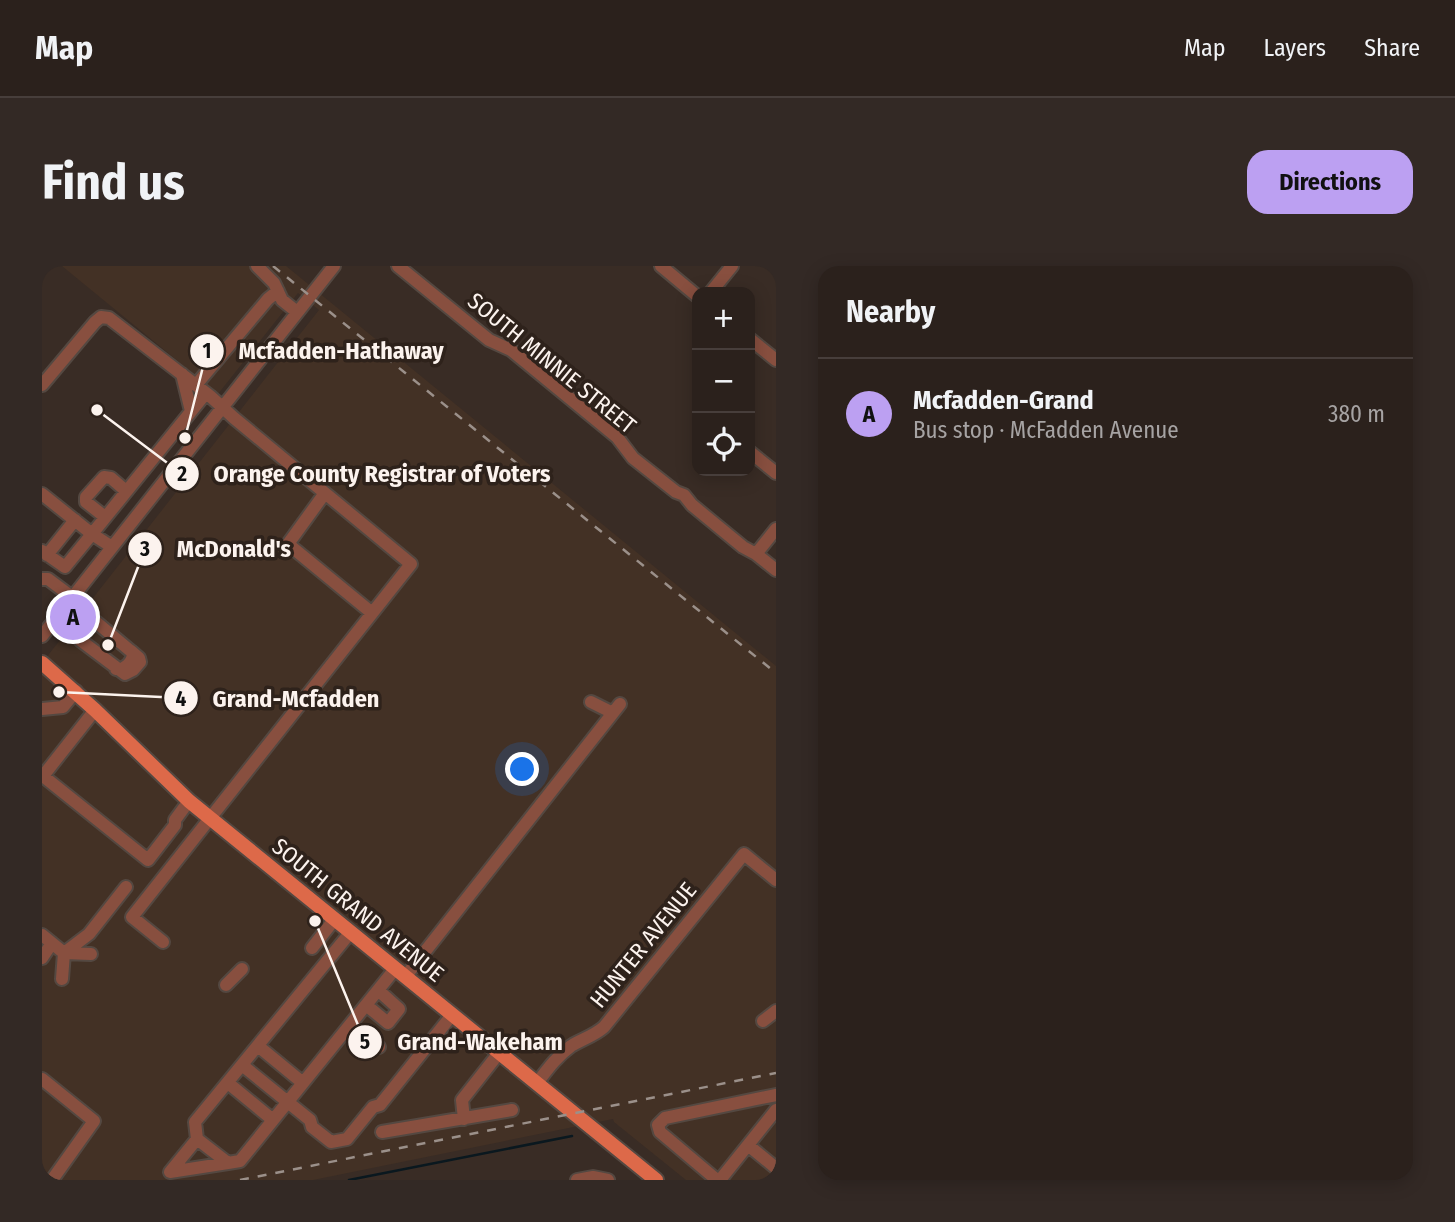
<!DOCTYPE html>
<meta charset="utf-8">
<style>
:root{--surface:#2b211c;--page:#332925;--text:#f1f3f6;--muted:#a6a3a3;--line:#473e3b;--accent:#bca0f2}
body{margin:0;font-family:"Fira Sans Condensed",sans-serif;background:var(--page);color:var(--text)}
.controls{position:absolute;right:21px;top:21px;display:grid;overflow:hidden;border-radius:14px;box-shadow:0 4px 18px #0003}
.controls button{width:63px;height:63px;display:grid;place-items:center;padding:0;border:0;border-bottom:2px solid var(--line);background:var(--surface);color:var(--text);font:35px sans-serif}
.you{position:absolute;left:481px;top:504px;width:24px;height:24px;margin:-18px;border:5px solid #fff;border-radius:50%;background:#1a73e8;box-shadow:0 0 0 10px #1a73e833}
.badge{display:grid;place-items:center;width:46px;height:46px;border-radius:50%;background:var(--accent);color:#111;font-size:23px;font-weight:700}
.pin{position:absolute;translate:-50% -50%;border:4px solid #fff;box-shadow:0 2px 7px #0006}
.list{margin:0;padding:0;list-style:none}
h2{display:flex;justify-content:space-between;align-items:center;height:91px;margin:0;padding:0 28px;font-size:30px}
h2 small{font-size:23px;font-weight:400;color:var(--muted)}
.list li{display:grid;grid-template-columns:46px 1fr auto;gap:21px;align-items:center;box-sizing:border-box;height:112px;padding:0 28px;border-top:2px solid var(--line)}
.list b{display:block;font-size:26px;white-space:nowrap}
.list p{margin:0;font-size:23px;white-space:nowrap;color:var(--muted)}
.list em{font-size:23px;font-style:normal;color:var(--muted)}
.icon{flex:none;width:38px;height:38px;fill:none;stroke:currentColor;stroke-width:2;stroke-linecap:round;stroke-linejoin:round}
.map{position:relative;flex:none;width:734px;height:914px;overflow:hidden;border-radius:21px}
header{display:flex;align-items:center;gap:42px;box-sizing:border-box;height:98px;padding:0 35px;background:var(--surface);border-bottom:2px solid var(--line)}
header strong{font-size:33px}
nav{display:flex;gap:38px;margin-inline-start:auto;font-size:24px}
.intro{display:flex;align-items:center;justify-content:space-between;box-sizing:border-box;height:168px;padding:0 42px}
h1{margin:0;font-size:49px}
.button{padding:18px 32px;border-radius:21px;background:var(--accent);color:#111;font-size:24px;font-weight:700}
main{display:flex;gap:42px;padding:0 42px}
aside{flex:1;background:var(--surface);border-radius:21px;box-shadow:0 4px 18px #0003}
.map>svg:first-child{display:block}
.built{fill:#433125}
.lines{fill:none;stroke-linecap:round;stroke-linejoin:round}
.stream{stroke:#0a181f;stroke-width:2.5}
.minor-casing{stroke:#544841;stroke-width:16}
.major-casing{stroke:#544841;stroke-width:18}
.minor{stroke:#884f3f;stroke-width:12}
.major{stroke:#dd6949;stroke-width:14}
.rail{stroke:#9b908a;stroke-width:2.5;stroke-dasharray:9 9;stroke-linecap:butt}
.labels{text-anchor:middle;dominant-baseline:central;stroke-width:7;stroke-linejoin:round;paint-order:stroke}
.street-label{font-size:23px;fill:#fcf3ee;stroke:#2e221b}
.leader{fill:none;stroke:#fcf3ee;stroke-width:2.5}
.callout-dot{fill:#fcf3ee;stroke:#2e221b;stroke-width:2.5}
.mark-label{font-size:21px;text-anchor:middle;font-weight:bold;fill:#111}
.callout-label{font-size:24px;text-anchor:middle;font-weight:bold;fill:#fcf3ee;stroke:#2e221b;stroke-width:7;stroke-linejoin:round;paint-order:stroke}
</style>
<header>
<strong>Map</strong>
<nav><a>Map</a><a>Layers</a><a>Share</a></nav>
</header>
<div class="intro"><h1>Find us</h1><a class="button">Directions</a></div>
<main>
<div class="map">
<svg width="734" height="914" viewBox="0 0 734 914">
<rect width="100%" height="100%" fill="#392c25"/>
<path class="built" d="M20,0H244L734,400V914H644L572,856L571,853L271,914H0V397L277,44L256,27L176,128Z"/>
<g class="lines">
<path class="stream" d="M307,914L530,870"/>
<g class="minor-casing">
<path id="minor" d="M215,0L232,17L240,34L255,46
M356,0L447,74L469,84L575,171L591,192L634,226L642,229L650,239L701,281L714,288L734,304
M619,0L655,30
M669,26L690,0
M708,73L734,94
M140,108L149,145
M0,119L53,56L59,51L67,52L168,130L192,152L369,298L90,651L121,676
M154,119L226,33L236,25
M708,186L734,207
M283,227L246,278L330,347
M0,228L50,268L23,301L0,285
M63,251L44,236V231L62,211L69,212L84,225
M70,281L50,268L164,127
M714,288L734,263
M5,289L33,254
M0,313H6L30,331
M54,356L91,387C91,396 83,404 74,403
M0,370L292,0
M38,374L83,408L91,404L98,396L97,392L89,385
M549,436L571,447
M0,443L21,441L34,425
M53,444L1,510L106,594L133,559V554L147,535
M0,669L22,687
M270,682L292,654
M22,687L49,688
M0,692L10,677
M363,711L578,438
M20,713L22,687L47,668L84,621
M184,719L200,703
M324,739L346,757L357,743L336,724
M721,755L734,745
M309,758L337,781
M216,780L261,817
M200,799L268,854L270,861L289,876L305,873L331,841L338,839L410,749
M0,813L52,855L10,914
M186,817L231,854
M495,817C505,804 515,790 529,780C540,773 552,770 562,761L702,588L734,614
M422,853L420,834L457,787
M340,866L470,844
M155,873L186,897L198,895L353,703
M706,879L734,902
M186,897L128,906L155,873L153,856L308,667
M535,914L551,911L566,914
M675,914L618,866L616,859L623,852L734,829
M678,914L734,844"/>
</g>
<g class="major-casing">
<path id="major" d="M0,397L53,444L147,535L614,914"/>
</g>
<use href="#minor" class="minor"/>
<use href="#major" class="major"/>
<path class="rail" d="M231,0L734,407
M198,914L734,807"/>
</g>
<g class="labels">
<g class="street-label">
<text transform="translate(510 97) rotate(39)">SOUTH MINNIE STREET</text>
<text transform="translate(316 644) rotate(39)">SOUTH GRAND AVENUE</text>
<text transform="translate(601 679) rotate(-51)">HUNTER AVENUE</text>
</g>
</g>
<path class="leader" d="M143 172L165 85M55 144L140 208M66 379L103 283M17 426L139 432M273 655L323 776"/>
<g class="callout-dot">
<circle cx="143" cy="172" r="7"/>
<circle cx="55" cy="144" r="7"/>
<circle cx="66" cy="379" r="7"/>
<circle cx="17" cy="426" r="7"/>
<circle cx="273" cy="655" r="7"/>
<circle cx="165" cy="85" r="18"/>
<circle cx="140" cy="208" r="18"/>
<circle cx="103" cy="283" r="18"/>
<circle cx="139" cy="432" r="18"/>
<circle cx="323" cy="776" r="18"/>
</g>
<g class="mark-label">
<text x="165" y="92">1</text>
<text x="140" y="215">2</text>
<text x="103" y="290">3</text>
<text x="139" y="440">4</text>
<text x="323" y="783">5</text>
</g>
<g class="callout-label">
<text x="299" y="93">Mcfadden-Hathaway</text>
<text x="340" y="216">Orange County Registrar of Voters</text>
<text x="192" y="291">McDonald's</text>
<text x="254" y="441">Grand-Mcfadden</text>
<text x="438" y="784">Grand-Wakeham</text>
</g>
</svg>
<div class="controls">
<button>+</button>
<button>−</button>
<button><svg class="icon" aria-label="locate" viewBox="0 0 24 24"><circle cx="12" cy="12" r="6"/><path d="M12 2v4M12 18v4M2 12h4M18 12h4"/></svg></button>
</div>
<div class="you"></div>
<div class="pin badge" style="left:31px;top:351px">A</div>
</div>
<aside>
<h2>Nearby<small></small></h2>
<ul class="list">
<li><span class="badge">A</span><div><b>Mcfadden-Grand</b><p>Bus stop · McFadden Avenue</p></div><em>380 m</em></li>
</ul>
</aside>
</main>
